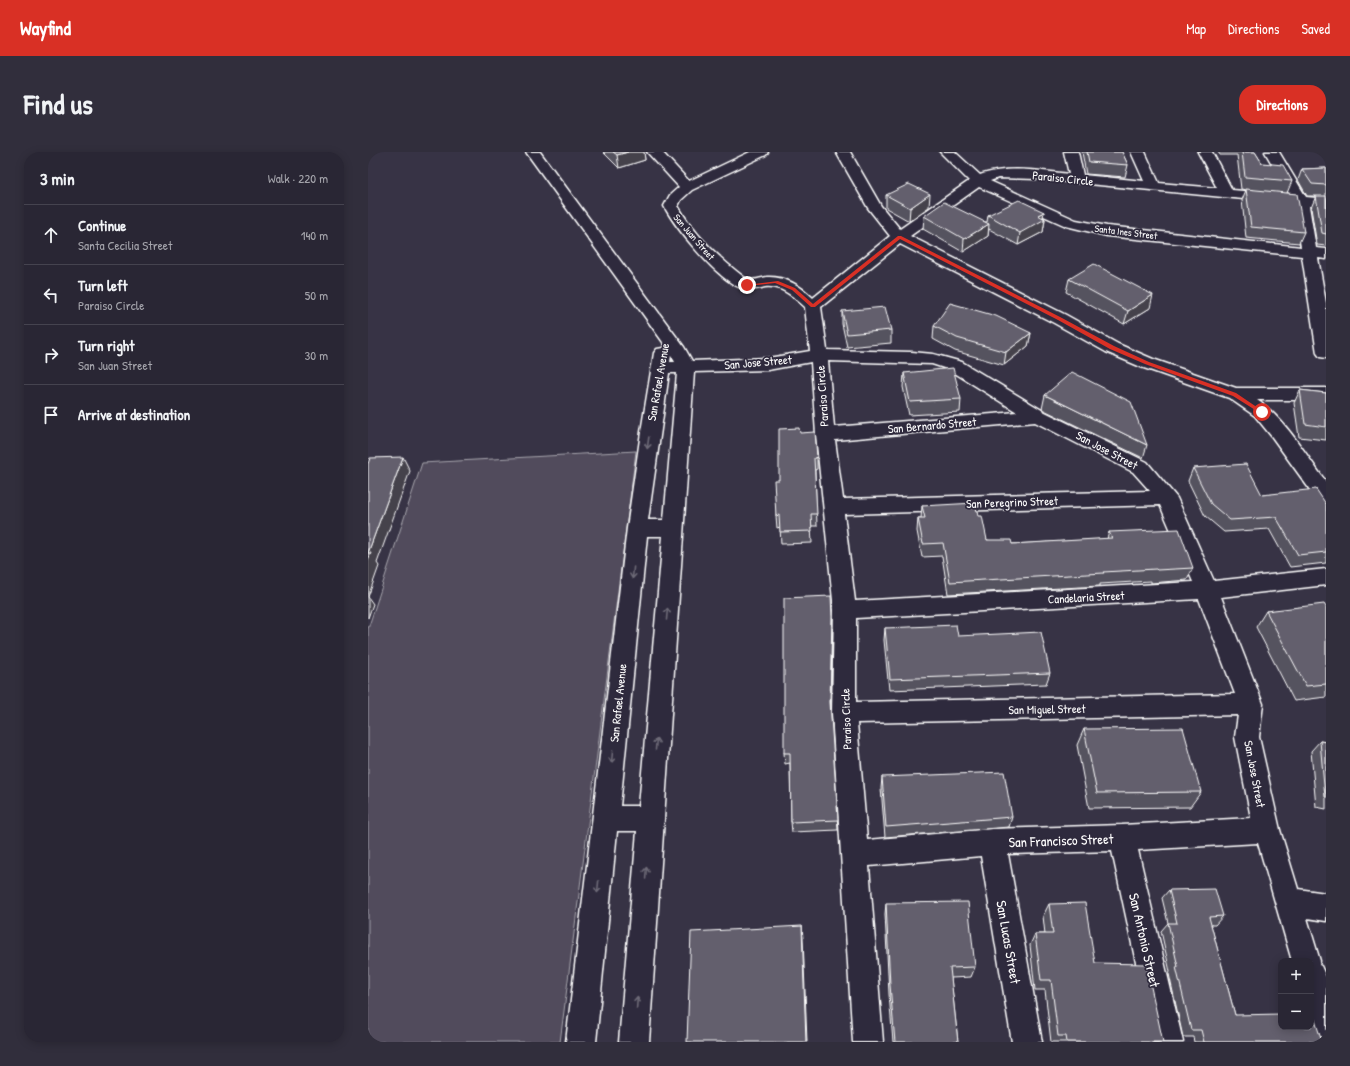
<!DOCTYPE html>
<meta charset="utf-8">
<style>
:root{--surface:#292634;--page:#312e3c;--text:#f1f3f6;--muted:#a5a5ac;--line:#45434f;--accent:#d93025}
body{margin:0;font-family:"Patrick Hand",sans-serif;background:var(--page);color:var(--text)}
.controls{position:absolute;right:12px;bottom:12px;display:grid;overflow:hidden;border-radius:8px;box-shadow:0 2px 10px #0003}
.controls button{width:36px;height:36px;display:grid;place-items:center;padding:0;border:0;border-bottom:1px solid var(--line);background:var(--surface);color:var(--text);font:20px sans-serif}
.stop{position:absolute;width:12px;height:12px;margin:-9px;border:3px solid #d93025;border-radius:50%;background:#fff}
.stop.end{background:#d93025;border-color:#fff;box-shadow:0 1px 4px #0008}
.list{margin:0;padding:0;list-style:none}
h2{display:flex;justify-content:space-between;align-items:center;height:52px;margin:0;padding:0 16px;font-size:17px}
h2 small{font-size:13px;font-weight:400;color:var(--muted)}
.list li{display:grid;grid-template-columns:26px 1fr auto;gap:12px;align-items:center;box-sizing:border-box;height:60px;padding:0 16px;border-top:1px solid var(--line)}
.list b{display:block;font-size:15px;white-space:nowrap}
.list p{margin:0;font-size:13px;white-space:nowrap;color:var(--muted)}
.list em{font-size:13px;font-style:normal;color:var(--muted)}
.icon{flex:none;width:22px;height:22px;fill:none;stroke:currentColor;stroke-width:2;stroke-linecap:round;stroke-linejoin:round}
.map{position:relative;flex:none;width:958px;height:890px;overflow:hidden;border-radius:16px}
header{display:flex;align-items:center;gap:24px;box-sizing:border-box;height:56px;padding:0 20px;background:var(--accent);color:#fff}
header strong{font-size:19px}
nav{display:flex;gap:22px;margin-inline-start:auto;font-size:14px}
.intro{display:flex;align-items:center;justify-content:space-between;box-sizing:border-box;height:96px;padding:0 24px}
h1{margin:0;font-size:28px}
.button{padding:10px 18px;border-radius:16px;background:var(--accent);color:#fff;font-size:14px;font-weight:700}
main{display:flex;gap:24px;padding:0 24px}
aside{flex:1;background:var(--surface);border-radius:16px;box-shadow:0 2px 10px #0003}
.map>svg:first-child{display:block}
.green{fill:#514c5c;stroke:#a8a6ae}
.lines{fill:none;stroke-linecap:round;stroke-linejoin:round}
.street-casing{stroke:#fff;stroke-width:3}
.street{fill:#2f2a3d;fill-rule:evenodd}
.wall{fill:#55525e;stroke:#fff}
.shaded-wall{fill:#45424c;stroke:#fff}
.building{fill:#635f6d;stroke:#fff}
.oneway{stroke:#6d6a77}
.route{fill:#d93025}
.labels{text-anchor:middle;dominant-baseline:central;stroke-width:3.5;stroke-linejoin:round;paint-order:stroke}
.far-street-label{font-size:10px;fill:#fff;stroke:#2f2a3d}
.street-label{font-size:12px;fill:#fff;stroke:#2f2a3d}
.near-street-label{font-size:14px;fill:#fff;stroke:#2f2a3d}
</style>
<header>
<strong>Wayfind</strong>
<nav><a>Map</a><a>Directions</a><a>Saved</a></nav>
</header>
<div class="intro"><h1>Find us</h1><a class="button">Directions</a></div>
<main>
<aside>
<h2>3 min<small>Walk · 220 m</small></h2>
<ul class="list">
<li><svg class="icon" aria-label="ahead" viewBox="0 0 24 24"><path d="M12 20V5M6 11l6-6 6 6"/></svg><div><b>Continue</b><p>Santa Cecilia Street</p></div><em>140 m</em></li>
<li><svg class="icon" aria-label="left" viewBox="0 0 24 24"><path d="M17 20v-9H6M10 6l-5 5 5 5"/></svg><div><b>Turn left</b><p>Paraiso Circle</p></div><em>50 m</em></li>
<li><svg class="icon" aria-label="right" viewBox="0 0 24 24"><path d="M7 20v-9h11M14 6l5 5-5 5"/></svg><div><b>Turn right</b><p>San Juan Street</p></div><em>30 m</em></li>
<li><svg class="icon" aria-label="arrive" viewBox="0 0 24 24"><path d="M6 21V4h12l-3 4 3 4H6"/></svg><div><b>Arrive at destination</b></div></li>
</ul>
</aside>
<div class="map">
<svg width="958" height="890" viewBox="0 0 958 890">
<rect width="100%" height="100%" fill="#373345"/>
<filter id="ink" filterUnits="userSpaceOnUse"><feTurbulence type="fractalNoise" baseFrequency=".025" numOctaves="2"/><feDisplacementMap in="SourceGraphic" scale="8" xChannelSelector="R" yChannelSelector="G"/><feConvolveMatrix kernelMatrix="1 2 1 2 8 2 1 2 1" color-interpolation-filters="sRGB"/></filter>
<g filter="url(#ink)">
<path class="green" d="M268,299L192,890H0V477L54,311Z"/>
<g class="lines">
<g class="street-casing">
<path id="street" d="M158,0H172L316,195L324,209L400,206L442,199L437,155C426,145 413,133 397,135C389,137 381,139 373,136C349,127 308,77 296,54L302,43L311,35L279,0H294L321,29L382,0H400L398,3L324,38L313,48L310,54C326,82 352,107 377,126C385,130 392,126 399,125C417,124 433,134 445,146L522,84L500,56L468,0H482L513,54L532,77L601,29L572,0H587L612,23C639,13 672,19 701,22L696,0H710L715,23L776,29L763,0H777L791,31L849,36L830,0H844L864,38L922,43L897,0H911L938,45L958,47V55L941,54L948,96L958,97V107L950,106L958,151V206L952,205L949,201L934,104L739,84L698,74L611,35L542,84L698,163L750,192L785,207L868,236H958V248H889C917,267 936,300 956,327L958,330V358L951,356L940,335L904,285L887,264L861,246L773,215L738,200L686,171L532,92L453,155L459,198L544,200L565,202L594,210L677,260L779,310L809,346L846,429L958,417V433L853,445L895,552L891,585L912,678L930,737L958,741V769L939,766L952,809L951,813L953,814L958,825V886L947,882L943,871V809H924L890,691L770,698L815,890H785L744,699L640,702L674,890H644L613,704L501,714L515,890H485L464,561L466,458L448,282L443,210L400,218L326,220L281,890H251L269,679H249L228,890H198L259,376L273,280L286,201L289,197L295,196L300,197ZM630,26L669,27L926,52L933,95L739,74L708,68L622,29ZM303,203L307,210H302ZM460,209L564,212L582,218L649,260L466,275ZM301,221H309L296,368H280ZM667,270L765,320L782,339L475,347L467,288ZM792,353L825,430L487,449L476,362ZM279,384H295L271,654H252ZM831,447L867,542L488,550V466ZM870,563L867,585L883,666L754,673L624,677L499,688L489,571Z"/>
</g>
<use href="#street" class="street"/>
</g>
<path class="wall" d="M235,0H276L277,8L251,16Z
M714,0H754L760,13L757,25L718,22Z
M850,0H887L894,11L924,29L919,41L936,80L931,91L878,86L874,48L878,38L873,37L869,3H852Z
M958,16V94L949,93L943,56L948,44H939L930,28L934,17Z
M518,43L561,55L541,69L518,56Z
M676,60L675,65L677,67L675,80L650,93L621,77L620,84L595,100L555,77L556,64L619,70L620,63Z
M701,127L782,156L756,172L698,140Z
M474,159L523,178V191L479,195L474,172Z
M566,174L663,181L660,194L636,213L587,199L565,187Z
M536,221L593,247L592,260L541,263L535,235Z
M932,238L958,241V288L931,285L926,251Z
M677,243L779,293L775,306L674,257Z
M432,281L449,305V317L447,318L449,374H443L444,391L413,392L412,375L409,376L408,364L411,328Z
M825,316L894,343L958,352V411L922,415L901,377L856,380L837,364L820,329Z
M554,354L610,364L619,388L644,392L739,387L741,380L825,416L819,428L783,431V429L732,432V434L580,442L574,404L554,405L549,379L550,366H553Z
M958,455V545L926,549L888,475L898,459Z
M464,465L463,556L470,678L424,680L423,670L422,611L417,612L416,601Z
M517,476L590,484L682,521L678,532L521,538L516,488Z
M716,577L833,640L822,655L721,656L709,593Z
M952,589L958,590V657L948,655L943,599Z
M514,625L644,665L641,675L517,685L513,636Z
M801,738L855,764L847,773H843L867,863L954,890H826L825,885H815L801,822L802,820L793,779L800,771L794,746Z
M518,751L607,815L603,825L583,826L590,890H525L521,842L517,762Z
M681,752L727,811L795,890H683L677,838H667L662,793L667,782H677L675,764Z"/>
<path class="shaded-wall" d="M260,0H276L277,8L251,16L249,3Z
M562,42L561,55L541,69L542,56Z
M676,60L674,69L677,67L675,80L650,93L652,81L670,63Z
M621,72L620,84L595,100L596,87Z
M785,143L782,156L756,172L760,159Z
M663,181L660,194L636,213L638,200Z
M35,305L42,319L9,411L11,414L0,445V401Z
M0,445L5,452L0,466Z
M464,465V477L462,561V550Z
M434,774L435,786L439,890H438Z"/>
<path class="building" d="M245,0H260L249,3Z
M719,0H754L760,13L721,10Z
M874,0H887L894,11L915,13L924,29L877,25Z
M958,16V33L944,32L934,17Z
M541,32L562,42L542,56L518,43Z
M878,37L929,42L936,80L883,75Z
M948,44H958V82L954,81Z
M651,48L676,60L670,63L677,67L652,81L620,63Z
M576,50L621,72L596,87L556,64Z
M726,112L785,143L760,159L701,127Z
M582,151L628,164L663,181L638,200L589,186L566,174Z
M517,155L523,178L479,182L474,159Z
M585,216L593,247L542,250L536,221Z
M704,220L763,250L779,293L677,243Z
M932,238L958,241V275L937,272Z
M431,276L432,281L447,280L449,305L446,306L449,362H443L444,379L412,380L411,363L408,364L406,328H411V277Z
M35,305L0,401H3L0,408V312L2,306Z
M878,312L894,343L948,337L958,352V400L930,403L908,365L862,368L843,352L825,316Z
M607,351L610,364H614L619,388H643L644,392L744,386L741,380L811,377L825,416L789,418L788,417L735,420L736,421L582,430L575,391L555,392L550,366H557L554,354Z
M463,444L464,465L462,550L470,668L423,670L422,601H416V446Z
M956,452L958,455V532L938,534L898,459Z
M588,473L590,484L673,480L682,521L522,527L517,476Z
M815,576L833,640L729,641L716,577Z
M952,589L958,590V645H957Z
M636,620L644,665L518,675L514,625Z
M847,737L855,764L841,765L867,863L913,862V875H943V862H945L954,890H836L833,878H823L808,815H810L800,771H809L801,738Z
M600,750L607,815L582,816L590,890H527L522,833L518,751Z
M717,751L727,811L778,812L795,890H699L698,884H690L683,828H673L667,782H685L681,752Z
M434,774L438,890H319L323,780Z"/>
<defs><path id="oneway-shaft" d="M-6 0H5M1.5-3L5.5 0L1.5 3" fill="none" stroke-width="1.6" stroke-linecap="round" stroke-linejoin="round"/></defs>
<g class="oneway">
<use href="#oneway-shaft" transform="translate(280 291) rotate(98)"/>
<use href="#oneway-shaft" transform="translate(265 421) rotate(96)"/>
<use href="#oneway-shaft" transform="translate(299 462) rotate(-85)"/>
<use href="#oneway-shaft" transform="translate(288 592) rotate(-85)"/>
<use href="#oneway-shaft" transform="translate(244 605) rotate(96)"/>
<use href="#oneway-shaft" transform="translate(278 721) rotate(-86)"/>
<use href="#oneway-shaft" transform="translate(230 735) rotate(96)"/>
<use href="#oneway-shaft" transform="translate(269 851) rotate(-86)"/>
</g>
</g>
<path class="route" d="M530,84H533L694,166L746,194L781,210L868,241L896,260L892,261L865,244L777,212L742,197L690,168L532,87L447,155H443L424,138L407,131L379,134L377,133L410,129L427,136L445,152Z"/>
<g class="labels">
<g class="far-street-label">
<text transform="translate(758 80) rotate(7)">Santa Ines Street</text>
<text transform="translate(326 85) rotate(49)">San Juan Street</text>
</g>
<g class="street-label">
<text transform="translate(695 26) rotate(6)">Paraiso Circle</text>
<text transform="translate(390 210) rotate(-5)">San Jose Street</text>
<text transform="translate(290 230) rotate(-80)">San Rafael Avenue</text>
<text transform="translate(454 244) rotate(-94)">Paraiso Circle</text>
<text transform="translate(564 273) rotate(-5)">San Bernardo Street</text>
<text transform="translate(739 298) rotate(28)">San Jose Street</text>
<text transform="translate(644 350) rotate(-2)">San Peregrino Street</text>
<text transform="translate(718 445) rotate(-3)">Candelaria Street</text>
<text transform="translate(250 551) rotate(-84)">San Rafael Avenue</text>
<text transform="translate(679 557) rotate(-1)">San Miguel Street</text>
<text transform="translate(478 567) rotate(-92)">Paraiso Circle</text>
<text transform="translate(887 622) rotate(79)">San Jose Street</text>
</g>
<g class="near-street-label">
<text transform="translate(693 688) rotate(-2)">San Francisco Street</text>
<text transform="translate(777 788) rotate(77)">San Antonio Street</text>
<text transform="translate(641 790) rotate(80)">San Lucas Street</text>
</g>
</g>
</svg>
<div class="controls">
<button>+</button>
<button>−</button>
</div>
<div class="stop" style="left:894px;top:260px"></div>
<div class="stop end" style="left:379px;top:133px"></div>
</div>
</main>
